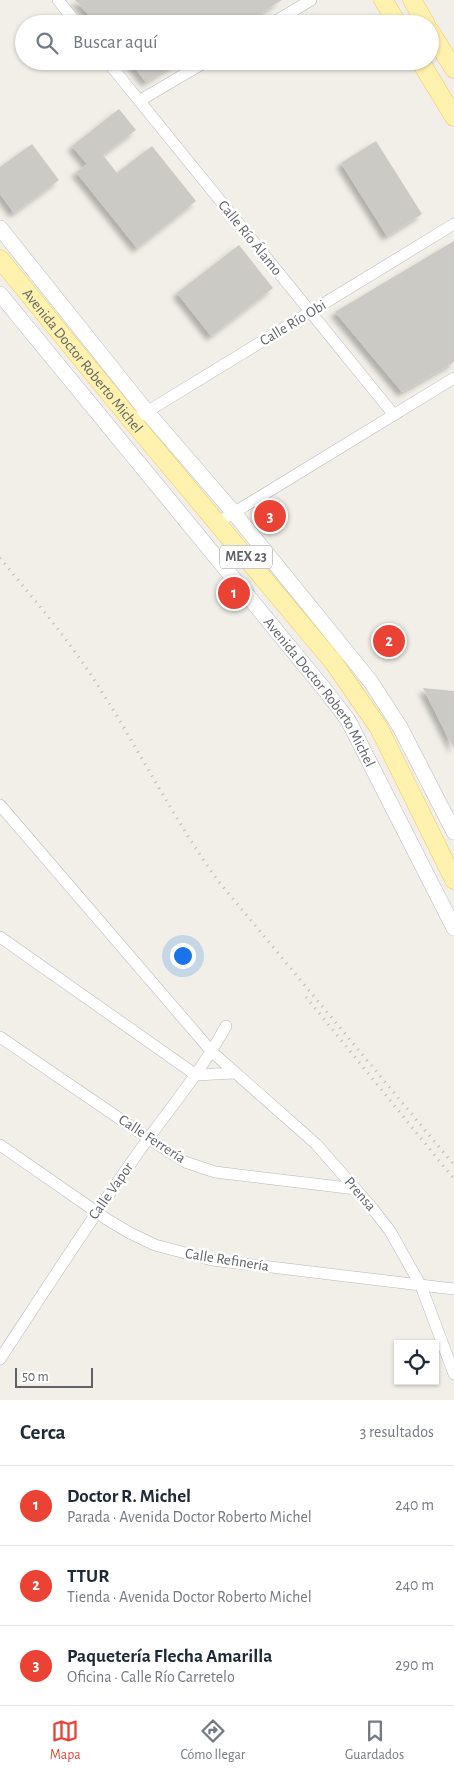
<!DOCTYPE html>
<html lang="es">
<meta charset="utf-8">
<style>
:root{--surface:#fff;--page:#f2f2f3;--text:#1f2937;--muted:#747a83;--line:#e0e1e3;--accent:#ea4335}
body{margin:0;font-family:"Alegreya Sans",sans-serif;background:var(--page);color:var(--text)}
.controls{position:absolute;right:15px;bottom:15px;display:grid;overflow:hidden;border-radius:0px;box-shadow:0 1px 4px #0004}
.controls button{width:45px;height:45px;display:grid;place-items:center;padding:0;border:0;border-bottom:1px solid var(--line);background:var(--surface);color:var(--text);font:25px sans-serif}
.scale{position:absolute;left:15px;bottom:12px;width:78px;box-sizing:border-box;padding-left:5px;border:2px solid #5f6368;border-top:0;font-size:14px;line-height:18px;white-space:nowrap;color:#5f6368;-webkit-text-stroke:4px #fff;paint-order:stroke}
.you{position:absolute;left:182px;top:955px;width:18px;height:18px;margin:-12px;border:4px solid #fff;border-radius:50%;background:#1a73e8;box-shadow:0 0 0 8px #1a73e833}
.badge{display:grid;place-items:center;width:32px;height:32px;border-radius:50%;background:var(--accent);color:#fff;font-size:16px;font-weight:700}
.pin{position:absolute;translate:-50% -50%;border:2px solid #fff;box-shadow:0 1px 5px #0006}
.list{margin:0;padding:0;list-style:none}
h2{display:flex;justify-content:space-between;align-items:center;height:65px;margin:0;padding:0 20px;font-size:21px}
h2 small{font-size:16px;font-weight:400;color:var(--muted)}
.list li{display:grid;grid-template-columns:32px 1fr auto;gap:15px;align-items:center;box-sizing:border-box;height:80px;padding:0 20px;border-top:1px solid var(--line)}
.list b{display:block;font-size:19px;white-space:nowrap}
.list p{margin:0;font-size:16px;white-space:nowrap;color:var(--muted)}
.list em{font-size:16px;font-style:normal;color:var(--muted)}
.icon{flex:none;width:28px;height:28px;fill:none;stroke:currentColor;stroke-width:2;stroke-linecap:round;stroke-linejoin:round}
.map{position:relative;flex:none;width:454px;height:1400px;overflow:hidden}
.search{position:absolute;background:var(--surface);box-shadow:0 1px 4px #0004;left:15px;right:15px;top:15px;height:55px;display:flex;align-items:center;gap:12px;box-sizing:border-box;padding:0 18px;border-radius:28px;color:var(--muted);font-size:19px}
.sheet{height:305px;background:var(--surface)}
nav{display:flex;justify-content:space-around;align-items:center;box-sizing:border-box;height:70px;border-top:1px solid var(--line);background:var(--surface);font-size:14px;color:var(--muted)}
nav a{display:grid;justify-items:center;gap:2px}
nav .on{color:var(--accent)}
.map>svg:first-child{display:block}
.building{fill:#cccac5;filter:url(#shadow)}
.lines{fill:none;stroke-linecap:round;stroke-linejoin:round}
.minor-casing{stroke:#b5b8bc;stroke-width:12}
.secondary-casing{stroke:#b6babf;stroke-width:16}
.primary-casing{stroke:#f2c960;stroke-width:19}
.minor{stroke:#fff;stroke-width:11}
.secondary{stroke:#fff;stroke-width:15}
.primary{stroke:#fff2af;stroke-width:18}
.rail{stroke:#b6b7b8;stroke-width:3;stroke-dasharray:1 6;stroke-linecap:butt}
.labels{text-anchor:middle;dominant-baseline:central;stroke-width:5;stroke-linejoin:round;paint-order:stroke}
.shield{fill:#fff;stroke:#8f9295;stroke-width:1}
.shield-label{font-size:14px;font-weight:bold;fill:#5f6368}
.street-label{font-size:15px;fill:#5f6368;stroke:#fff}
</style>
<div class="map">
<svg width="454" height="1400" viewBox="0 0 454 1400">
<defs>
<filter id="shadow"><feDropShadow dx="-4.5" dy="4.5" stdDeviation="2.5" flood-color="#0004"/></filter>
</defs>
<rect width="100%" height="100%" fill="#f1efe8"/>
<path class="building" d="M75,0H282L243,24H97Z
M129,61H180L146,82Z
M119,109L136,130L103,155L117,173L152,146L196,201L137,248L76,172L87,164L72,146Z
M376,141L422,214L387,236L341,163Z
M32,144L59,180L14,213L0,194V167Z
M454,241V362L402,392L335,312Z
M239,245L273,288L211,336L177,293Z
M423,688L454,691V749Z"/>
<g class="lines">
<g class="minor-casing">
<path id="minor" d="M58,0L77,24
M271,24L311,0
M107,61L394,415
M139,101L207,61
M140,416L454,224
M217,523L454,378
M0,805L212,1052L316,1144L373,1209L390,1231L421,1286L454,1374
M0,937L196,1075L234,1073
M0,1037L148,1138L185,1162L215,1172L356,1189
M0,1145L108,1220L130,1233L155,1245L212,1260L454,1289
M0,1359C44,1292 87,1225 133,1160C164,1115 200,1074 226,1026"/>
</g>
<g class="secondary-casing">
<g id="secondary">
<path d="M0,228L147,412L234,513L371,682L400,727L454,832"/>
<path id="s1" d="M0,294L325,690L348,720L454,928"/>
</g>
</g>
<g class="primary-casing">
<g id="primary">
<path d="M383,0L398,24"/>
<path d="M412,0L426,24"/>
<path d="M430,31L454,69"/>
<path d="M420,61L454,117"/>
<path id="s2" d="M0,259L132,421L334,663L379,728L454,880"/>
</g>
</g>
<use href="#minor" class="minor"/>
<use href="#secondary" class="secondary"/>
<use href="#primary" class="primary"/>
<path class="rail" d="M0,558C31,596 64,634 91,675C136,743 171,816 219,882L454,1165
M306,997L454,1179"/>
</g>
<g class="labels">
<rect class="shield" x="220" y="545.5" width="52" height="23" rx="4"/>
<g class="shield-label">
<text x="246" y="557">MEX 23</text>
</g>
<g class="street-label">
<text transform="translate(250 238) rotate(51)">Calle Río Álamo</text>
<text transform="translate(293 323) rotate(-31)">Calle Río Obi</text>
<text stroke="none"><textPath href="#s2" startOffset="131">Avenida Doctor Roberto Michel</textPath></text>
<text stroke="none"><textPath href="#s1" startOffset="511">Avenida Doctor Roberto Michel</textPath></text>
<text transform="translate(152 1139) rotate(33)">Calle Ferrería</text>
<text transform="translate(111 1191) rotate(-55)">Calle Vapor</text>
<text transform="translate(360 1194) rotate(49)">Prensa</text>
<text transform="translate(227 1260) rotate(9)">Calle Refinería</text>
</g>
</g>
</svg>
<div class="controls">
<button><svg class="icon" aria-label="locate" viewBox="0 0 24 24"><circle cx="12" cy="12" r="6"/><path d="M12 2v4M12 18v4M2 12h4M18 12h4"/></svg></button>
</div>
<div class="scale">50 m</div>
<div class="you"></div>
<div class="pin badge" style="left:234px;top:593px">1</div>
<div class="pin badge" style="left:389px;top:641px">2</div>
<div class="pin badge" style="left:270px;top:516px">3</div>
<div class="search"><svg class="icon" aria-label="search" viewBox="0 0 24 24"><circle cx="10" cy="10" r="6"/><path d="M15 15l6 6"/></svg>Buscar aquí</div>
</div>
<section class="sheet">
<h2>Cerca<small>3 resultados</small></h2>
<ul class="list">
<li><span class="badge">1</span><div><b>Doctor R. Michel</b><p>Parada · Avenida Doctor Roberto Michel</p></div><em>240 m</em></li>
<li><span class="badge">2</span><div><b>TTUR</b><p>Tienda · Avenida Doctor Roberto Michel</p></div><em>240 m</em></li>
<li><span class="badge">3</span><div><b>Paquetería Flecha Amarilla</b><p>Oficina · Calle Río Carretelo</p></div><em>290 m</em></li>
</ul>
</section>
<nav>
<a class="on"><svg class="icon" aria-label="map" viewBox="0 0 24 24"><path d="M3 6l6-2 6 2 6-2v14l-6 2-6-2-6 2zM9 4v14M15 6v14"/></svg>Mapa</a>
<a><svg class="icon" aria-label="directions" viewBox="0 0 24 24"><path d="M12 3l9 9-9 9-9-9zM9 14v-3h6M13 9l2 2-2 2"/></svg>Cómo llegar</a>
<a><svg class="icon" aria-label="saved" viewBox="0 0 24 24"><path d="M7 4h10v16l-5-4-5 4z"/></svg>Guardados</a>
</nav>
